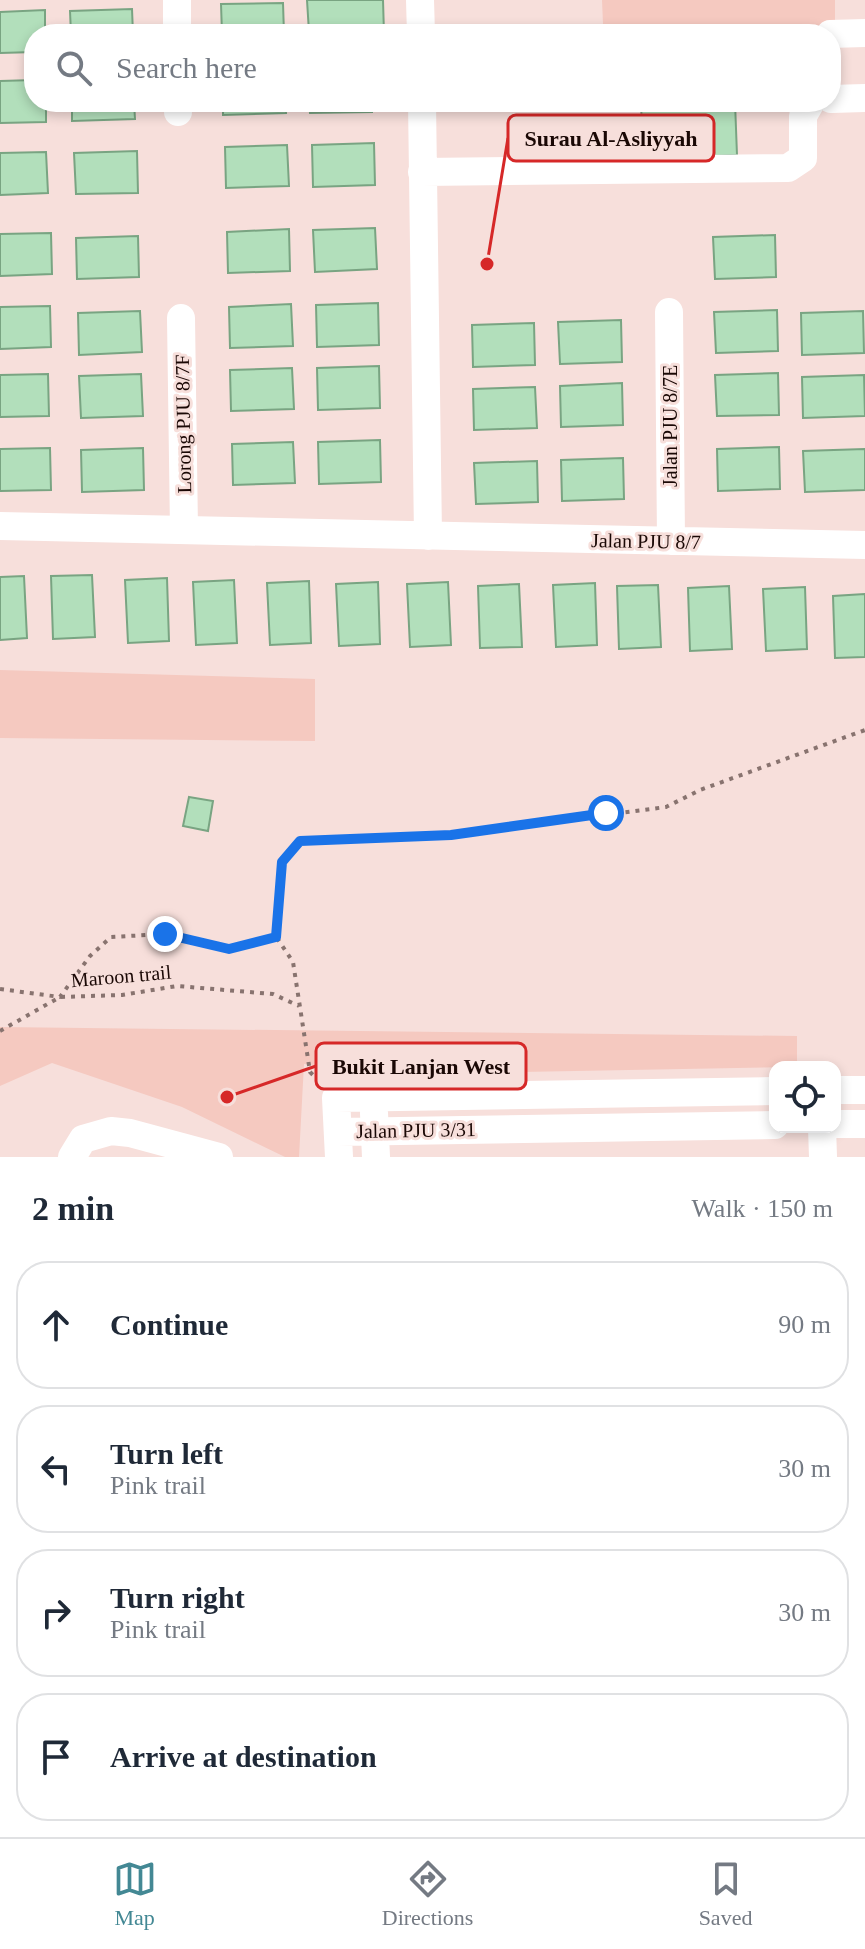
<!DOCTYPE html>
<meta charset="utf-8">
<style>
:root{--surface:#fff;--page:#f2f2f3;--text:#1f2937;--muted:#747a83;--line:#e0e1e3;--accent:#438894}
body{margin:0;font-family:Georgia,serif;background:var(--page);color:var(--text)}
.controls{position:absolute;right:24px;bottom:24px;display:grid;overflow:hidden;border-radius:16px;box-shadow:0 4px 12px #0003}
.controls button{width:72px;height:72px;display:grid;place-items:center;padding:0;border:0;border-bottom:2px solid var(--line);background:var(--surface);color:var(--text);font:40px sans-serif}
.stop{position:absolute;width:24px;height:24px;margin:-18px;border:6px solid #1a73e8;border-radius:50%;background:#fff}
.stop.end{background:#1a73e8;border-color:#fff;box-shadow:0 2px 8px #0008}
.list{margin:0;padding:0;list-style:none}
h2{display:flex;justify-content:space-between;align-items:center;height:104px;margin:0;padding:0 32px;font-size:34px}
h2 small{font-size:26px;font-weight:400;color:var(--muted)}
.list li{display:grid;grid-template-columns:52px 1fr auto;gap:24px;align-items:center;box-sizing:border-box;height:128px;margin:0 16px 16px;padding:0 16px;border:2px solid var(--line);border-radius:32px}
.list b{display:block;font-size:30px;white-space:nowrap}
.list p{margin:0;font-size:26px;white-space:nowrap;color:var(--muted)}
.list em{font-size:26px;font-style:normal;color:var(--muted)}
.icon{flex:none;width:44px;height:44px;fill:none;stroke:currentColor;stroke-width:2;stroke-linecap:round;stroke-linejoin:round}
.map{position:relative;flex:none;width:865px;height:1157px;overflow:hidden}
.search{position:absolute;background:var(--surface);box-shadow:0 4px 12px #0003;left:24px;right:24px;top:24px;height:88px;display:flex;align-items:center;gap:20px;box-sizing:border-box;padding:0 28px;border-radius:32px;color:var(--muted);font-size:30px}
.sheet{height:680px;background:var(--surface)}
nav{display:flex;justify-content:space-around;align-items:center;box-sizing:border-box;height:112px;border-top:2px solid var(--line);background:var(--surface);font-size:22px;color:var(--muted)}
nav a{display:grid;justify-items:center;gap:4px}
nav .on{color:var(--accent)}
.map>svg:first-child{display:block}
.green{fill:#f5c9c0}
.building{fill:#b2dfbb;stroke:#79a482;stroke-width:2}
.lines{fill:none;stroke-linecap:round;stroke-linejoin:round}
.path{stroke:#88736f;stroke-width:4;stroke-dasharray:4 6;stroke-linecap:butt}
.minor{stroke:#fff;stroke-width:28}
.route{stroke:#1a73e8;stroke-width:10}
.labels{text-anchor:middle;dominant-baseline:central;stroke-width:6;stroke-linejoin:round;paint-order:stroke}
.street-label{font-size:20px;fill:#1a0805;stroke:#f7dfdb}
.leader{fill:none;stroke:#d62828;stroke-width:3}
.callout-dot{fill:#d62828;stroke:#f7dfdb;stroke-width:3}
.callout{fill:#f7dfdb;stroke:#d62828;stroke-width:3}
.callout-label{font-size:22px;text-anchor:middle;font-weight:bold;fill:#1a0805}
</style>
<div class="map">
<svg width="865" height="1157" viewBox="0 0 865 1157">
<rect width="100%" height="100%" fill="#f7dfdb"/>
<path class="green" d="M602,0H835V31L603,24Z
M0,670L315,679V741L0,738Z
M0,1027L797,1036V1067L403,1074L304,1064L299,1157H285L182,1107L52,1063L0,1086Z"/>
<path class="building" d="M307,0H383L384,34L309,32Z
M283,3L284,34H222L221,4Z
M132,9L133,34H71L70,11Z
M45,10V34H34V52L0,53V12Z
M34,80V102H46V122L0,123V81Z
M72,102H134L135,119L72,121Z
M223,102H285L286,113L223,115Z
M309,102H372V112L310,113Z
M641,102H735L737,155L643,159Z
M374,143L375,185L313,187L312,145Z
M287,145L289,186L226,188L225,147Z
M137,151L138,193L76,194L74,153Z
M46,152L48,193L0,195V153Z
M375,228L377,269L315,272L313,230Z
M289,229L290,271L228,273L227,232Z
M51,233L52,274L0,276V234Z
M775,235L776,277L715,279L713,237Z
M138,236L139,277L77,279L76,238Z
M378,303L379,345L317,347L316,305Z
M291,304L293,346L230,348L229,307Z
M50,306L51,347L0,349V307Z
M777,310L778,351L716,353L714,312Z
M140,311L142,352L79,355L78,313Z
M863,311L864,353L802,355L801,313Z
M621,320L622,362L560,364L558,322Z
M534,323L535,365L473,367L472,325Z
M379,366L380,408L318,410L317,368Z
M292,368L294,409L231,411L230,370Z
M778,373L779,415L717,416L715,375Z
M48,374L49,416L0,417V375Z
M141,374L143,416L81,418L79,376Z
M864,375L865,416L803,418L802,377Z
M622,383L623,425L561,427L560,386Z
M535,387L537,428L474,430L473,389Z
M380,440L381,482L319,484L318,442Z
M293,442L295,483L233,485L232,444Z
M779,447L780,489L718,491L717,449Z
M50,448L51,490L0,491V449Z
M143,448L144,490L82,492L81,450Z
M865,449V490L805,492L803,451Z
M623,458L624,499L562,501L561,460Z
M537,461L538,502L476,504L474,463Z
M92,575L95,637L53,639L51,576Z
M24,576L27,638L0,640V577Z
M167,578L169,641L128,643L125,580Z
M234,580L237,643L196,645L193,582Z
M309,581L311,643L270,645L267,583Z
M378,582L380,644L339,646L336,584Z
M448,582L451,645L410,647L407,584Z
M595,583L597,645L556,647L553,585Z
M519,584L522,647L480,648L478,586Z
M658,585L661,647L619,649L617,586Z
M729,586L732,649L690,651L688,588Z
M805,587L807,649L766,651L763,589Z
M865,594V657L835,658L833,596Z
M189,797L213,801L208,831L183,826Z"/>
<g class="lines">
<path class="path" d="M276,937L282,862L300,841L451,835L666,807L700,790L865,730
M277,938L293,962L310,1072L320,1082
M0,989L60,997L90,956L111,937L165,934L229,949L276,937
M0,1031L60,997L122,995L177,986L273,994L299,1006"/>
<path class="minor" d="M177,0V34
M420,0L421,34
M830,34L865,33
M831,99L865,98
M178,102V112
M422,102L428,536
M422,172L788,168L803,158V116L811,102
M669,312L671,541
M181,318L184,530
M0,526L865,545
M835,1090H865
M374,1113L376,1157
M835,1124H865
M822,1127L823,1157
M338,1132L775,1125
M72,1157L83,1139L111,1131L130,1133L219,1157
M339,1157L336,1098L775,1091"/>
</g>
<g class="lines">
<path class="route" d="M165,934L229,949L276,937L282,862L300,841L451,835L606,813"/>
</g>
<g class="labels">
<g class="street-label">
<text transform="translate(183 424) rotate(-91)">Lorong PJU 8/7F</text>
<text transform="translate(670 426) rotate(-90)">Jalan PJU 8/7E</text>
<text transform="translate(646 541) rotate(1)">Jalan PJU 8/7</text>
<text transform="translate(121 976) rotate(-5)">Maroon trail</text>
<text transform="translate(416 1130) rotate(-1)">Jalan PJU 3/31</text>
</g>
</g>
<path class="leader" d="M487 264L508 138M227 1097L316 1066"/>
<g class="callout-dot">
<circle cx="487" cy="264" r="8"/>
<circle cx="227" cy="1097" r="8"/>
</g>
<g class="callout">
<rect x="508" y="115" width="206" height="46" rx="8"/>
<rect x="316" y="1043" width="210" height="46" rx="8"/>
</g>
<g class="callout-label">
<text x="611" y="146">Surau Al-Asliyyah</text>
<text x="421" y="1074">Bukit Lanjan West</text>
</g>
</svg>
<div class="controls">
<button><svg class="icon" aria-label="locate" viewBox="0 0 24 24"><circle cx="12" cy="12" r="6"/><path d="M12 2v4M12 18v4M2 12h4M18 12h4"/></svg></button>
</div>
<div class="stop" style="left:606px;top:813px"></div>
<div class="stop end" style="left:165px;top:934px"></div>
<div class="search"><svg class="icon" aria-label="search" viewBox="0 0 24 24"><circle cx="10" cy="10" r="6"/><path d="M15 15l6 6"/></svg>Search here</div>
</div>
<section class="sheet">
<h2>2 min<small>Walk · 150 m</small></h2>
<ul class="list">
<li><svg class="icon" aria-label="ahead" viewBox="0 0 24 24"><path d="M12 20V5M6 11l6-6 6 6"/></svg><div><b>Continue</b></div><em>90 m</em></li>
<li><svg class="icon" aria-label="left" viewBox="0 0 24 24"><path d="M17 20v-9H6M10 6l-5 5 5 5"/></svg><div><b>Turn left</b><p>Pink trail</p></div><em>30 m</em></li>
<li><svg class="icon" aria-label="right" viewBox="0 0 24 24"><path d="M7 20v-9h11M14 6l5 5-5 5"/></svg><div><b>Turn right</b><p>Pink trail</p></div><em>30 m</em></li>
<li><svg class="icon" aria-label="arrive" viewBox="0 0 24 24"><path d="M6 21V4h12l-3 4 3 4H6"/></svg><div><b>Arrive at destination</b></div></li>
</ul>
</section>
<nav>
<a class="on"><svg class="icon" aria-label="map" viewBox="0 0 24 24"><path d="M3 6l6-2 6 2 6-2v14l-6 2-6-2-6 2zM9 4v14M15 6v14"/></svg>Map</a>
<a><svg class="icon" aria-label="directions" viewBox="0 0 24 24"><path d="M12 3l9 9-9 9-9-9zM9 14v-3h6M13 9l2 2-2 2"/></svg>Directions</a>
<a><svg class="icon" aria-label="saved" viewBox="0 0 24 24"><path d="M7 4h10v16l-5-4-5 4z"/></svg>Saved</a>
</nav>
